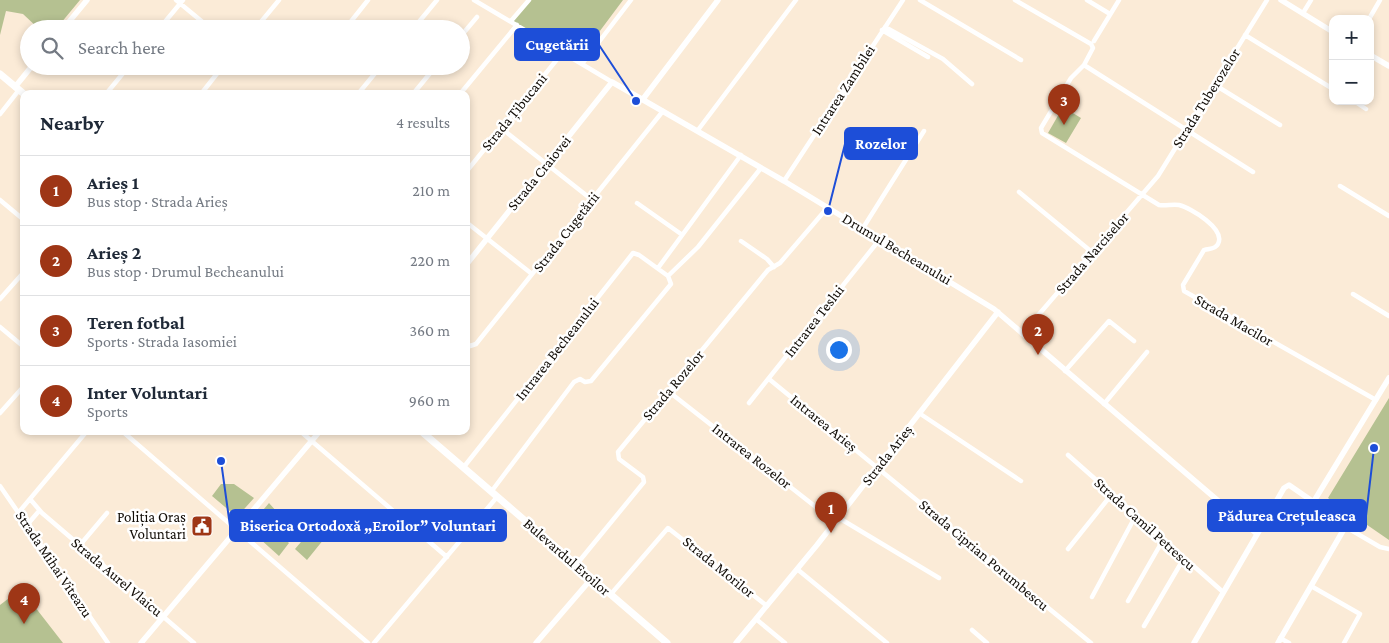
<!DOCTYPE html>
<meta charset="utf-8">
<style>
:root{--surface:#fff;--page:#f6f6f7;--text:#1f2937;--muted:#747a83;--line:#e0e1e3;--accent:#9e3616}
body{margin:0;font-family:"Crimson Pro",serif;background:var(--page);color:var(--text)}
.controls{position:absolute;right:15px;top:15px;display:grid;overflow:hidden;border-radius:10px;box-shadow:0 2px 8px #0003}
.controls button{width:45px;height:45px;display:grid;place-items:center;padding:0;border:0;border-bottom:1px solid var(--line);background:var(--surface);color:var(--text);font:25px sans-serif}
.you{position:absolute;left:838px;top:349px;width:18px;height:18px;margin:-12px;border:4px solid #fff;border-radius:50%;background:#1a73e8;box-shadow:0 0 0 8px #1a73e833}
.badge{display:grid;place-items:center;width:32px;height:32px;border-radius:50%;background:var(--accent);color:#fff;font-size:16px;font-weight:700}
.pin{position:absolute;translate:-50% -41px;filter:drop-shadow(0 1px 2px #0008)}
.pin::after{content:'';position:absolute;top:26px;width:18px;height:15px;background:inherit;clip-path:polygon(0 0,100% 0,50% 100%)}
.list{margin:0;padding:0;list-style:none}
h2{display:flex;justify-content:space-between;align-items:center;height:65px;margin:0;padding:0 20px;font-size:21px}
h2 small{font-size:16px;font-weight:400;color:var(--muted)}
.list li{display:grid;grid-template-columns:32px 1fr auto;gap:15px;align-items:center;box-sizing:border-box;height:70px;padding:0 20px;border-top:1px solid var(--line)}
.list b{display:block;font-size:19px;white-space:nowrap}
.list p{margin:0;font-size:16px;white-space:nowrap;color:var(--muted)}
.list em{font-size:16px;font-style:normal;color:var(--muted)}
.icon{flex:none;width:28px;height:28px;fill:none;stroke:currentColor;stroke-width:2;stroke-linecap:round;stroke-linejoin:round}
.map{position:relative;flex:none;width:1389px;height:643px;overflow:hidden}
.search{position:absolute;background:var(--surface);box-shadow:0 2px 8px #0003;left:20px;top:20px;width:450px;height:55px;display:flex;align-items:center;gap:12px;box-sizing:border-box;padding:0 18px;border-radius:28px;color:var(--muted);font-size:19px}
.panel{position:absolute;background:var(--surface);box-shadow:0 2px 8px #0003;left:20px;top:90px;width:450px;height:345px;border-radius:10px}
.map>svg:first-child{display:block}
.green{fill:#b5c191}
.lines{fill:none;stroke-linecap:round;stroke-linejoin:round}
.minor{stroke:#fff;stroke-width:4.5}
.tertiary{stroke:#fff;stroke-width:5.5}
.secondary{stroke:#fff;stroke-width:7}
.labels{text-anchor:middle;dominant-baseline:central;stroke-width:5;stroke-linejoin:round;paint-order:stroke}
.street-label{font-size:15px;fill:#110c06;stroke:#fff}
.poi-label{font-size:15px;fill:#110c06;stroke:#fff;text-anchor:end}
.leader{fill:none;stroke:#1d4ed8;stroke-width:2}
.callout-dot{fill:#1d4ed8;stroke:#fff;stroke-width:2}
.callout{fill:#1d4ed8;stroke:#1d4ed8;stroke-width:2}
.callout-label{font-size:16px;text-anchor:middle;font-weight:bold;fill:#fff}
</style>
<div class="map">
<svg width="1389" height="643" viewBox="0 0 1389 643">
<rect width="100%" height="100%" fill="#fbebd7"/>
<path class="green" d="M0,0H80L56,29H39L23,14L6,11L0,35Z
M529,0H623L579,59L512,21Z
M1063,107L1081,118L1066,143L1048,133Z
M1389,398V540L1328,498Z
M221,484H234L254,498L237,517L212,496Z
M269,503L293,530L286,540L289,543L279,556L248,528Z
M312,529L324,539L307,560L295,549Z
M21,589L63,643H0V605Z"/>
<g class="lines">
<path class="minor" d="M176,0L211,29
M474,0L612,82
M920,0L1021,60
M1015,0L1091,44L1093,48L1084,65L1071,78L1041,128L1042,133L1159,205C1166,206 1172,204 1179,205C1191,208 1226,229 1218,244C1215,250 1209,248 1204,250L1183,285L1184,291L1376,400
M1087,0L1110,14
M1303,13L1311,0
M1369,19L1380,0
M511,21L529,0
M885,27L943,59L972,84
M159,29L183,0
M255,29L279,0
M345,29L368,0
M413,29L437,0
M882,30L928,57
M1245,35L1333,89
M461,36L477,17
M1094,41L1119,0
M582,64L631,0
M1084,65L1253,172
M1215,85L1280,125
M106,94L129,66
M201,94L223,66
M358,94L381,66
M413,94L436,66
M460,94L517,25
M1354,101L1366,109
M0,114L19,90
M501,128L591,199
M698,130L796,0
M466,172L563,52
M784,181L903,0
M1340,186L1389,216
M1019,192L1093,253
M0,200L24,220
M637,203L681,234
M466,222L532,274
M863,228L924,131
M741,241L767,259L774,267
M658,268L741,155
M668,276L698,247L761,168
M1353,294L1389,316
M0,299L24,272
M0,327L24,347
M1022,334L1158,176L1267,0
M466,343L470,346L476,344L663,111
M1065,371L1109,321L1134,341
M769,379L1091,643
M668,391L835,522
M749,403L880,239
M1104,404L1147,352
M0,413L24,386
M919,413L1021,481
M122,431L368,643
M300,431L447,557
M1068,455L1223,592
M463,468L633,253L639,255L668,276L671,284L591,381L585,382L580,379L574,382L491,492
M0,486L108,643
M30,499L42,513L194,643
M19,512L87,431
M839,518L939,578
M27,525L39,511
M1344,526L1380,547L1389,549
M80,545L107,513
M1068,549L1112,494
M576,565L644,482L643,477L619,459L618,452L768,270L780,263L828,207
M797,569L887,643
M1311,586L1360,614L1344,643
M611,594L668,528L767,606
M1092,597L1136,515
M1128,601L1163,540
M756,619L785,643
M1144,626L1184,558
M972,630L987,643
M1280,638L1289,643
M374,643L497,497"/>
<path class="tertiary" d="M1281,0L1333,32
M63,29L87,0
M1370,55L1389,66
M15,87L32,66
M643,99L718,0
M466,265L612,82L784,181L994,309L1257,534
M1314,501L1389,378
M141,643L320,431
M536,643L592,578
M736,643L817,545L998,312
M1194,643L1284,488L1289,485L1341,521L1344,529L1278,643"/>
<path class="secondary" d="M0,74L24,94
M421,431L667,643"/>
</g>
<defs>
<g id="civic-square" transform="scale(1.125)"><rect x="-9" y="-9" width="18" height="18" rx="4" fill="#9e3616" stroke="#fff"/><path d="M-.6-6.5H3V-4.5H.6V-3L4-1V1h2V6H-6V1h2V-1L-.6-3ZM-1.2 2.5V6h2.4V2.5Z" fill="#fff"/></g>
</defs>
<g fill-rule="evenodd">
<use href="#civic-square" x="202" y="526"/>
</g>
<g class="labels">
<g class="street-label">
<text transform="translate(843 90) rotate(-57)">Intrarea Zambilei</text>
<text transform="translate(1206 98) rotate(-58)">Strada Tuberozelor</text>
<text transform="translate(514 112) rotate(-51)">Strada Țibucani</text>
<text transform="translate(539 173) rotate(-51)">Strada Craiovei</text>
<text transform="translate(566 232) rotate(-52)">Strada Cugetării</text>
<text transform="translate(897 249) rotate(31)">Drumul Becheanului</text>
<text transform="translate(1092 253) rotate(-49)">Strada Narciselor</text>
<text transform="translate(1234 320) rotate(30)">Strada Macilor</text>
<text transform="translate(814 321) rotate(-52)">Intrarea Teslui</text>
<text transform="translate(557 349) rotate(-52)">Intrarea Becheanului</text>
<text transform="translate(673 385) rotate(-50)">Strada Rozelor</text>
<text transform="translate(824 423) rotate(39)">Intrarea Arieș</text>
<text transform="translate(887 455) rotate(-52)">Strada Arieș</text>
<text transform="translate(752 456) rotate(38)">Intrarea Rozelor</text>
<text transform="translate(1145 524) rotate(42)">Strada Camil Petrescu</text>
<text transform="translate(984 555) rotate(40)">Strada Ciprian Porumbescu</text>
<text transform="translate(567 557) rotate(41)">Bulevardul Eroilor</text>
<text transform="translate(54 564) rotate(56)">Strada Mihai Viteazu</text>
<text transform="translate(719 567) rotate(39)">Strada Morilor</text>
<text transform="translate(117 577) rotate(40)">Strada Aurel Vlaicu</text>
</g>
<g class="poi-label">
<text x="186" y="517">Poliția Oraș<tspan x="186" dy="17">Voluntari</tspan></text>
</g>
</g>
<path class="leader" d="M636 101L599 45M828 211L845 144M1374 448L1366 516M221 461L230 526"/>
<g class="callout-dot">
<circle cx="636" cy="101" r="5"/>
<circle cx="828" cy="211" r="5"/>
<circle cx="1374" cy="448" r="5"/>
<circle cx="221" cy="461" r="5"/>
</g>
<g class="callout">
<rect x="515" y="29" width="84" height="31" rx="5"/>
<rect x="845" y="128" width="72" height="31" rx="5"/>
<rect x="1208" y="500" width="158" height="31" rx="5"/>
<rect x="230" y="510" width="276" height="31" rx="5"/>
</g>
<g class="callout-label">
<text x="557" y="50">Cugetării</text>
<text x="881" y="149">Rozelor</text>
<text x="1287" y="521">Pădurea Crețuleasca</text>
<text x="368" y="531">Biserica Ortodoxă „Eroilor” Voluntari</text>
</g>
</svg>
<div class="controls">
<button>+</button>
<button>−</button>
</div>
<div class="you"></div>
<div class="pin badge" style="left:831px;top:533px">1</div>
<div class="pin badge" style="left:1038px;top:355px">2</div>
<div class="pin badge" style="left:1064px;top:125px">3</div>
<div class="pin badge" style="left:24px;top:624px">4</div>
<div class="search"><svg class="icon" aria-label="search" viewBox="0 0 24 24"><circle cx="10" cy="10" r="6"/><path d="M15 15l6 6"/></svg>Search here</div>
<section class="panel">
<h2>Nearby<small>4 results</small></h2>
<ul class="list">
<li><span class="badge">1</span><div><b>Arieș 1</b><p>Bus stop · Strada Arieș</p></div><em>210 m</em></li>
<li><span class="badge">2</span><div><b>Arieș 2</b><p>Bus stop · Drumul Becheanului</p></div><em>220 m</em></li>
<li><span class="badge">3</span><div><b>Teren fotbal</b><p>Sports · Strada Iasomiei</p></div><em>360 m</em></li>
<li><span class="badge">4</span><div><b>Inter Voluntari</b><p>Sports</p></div><em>960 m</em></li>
</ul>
</section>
</div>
